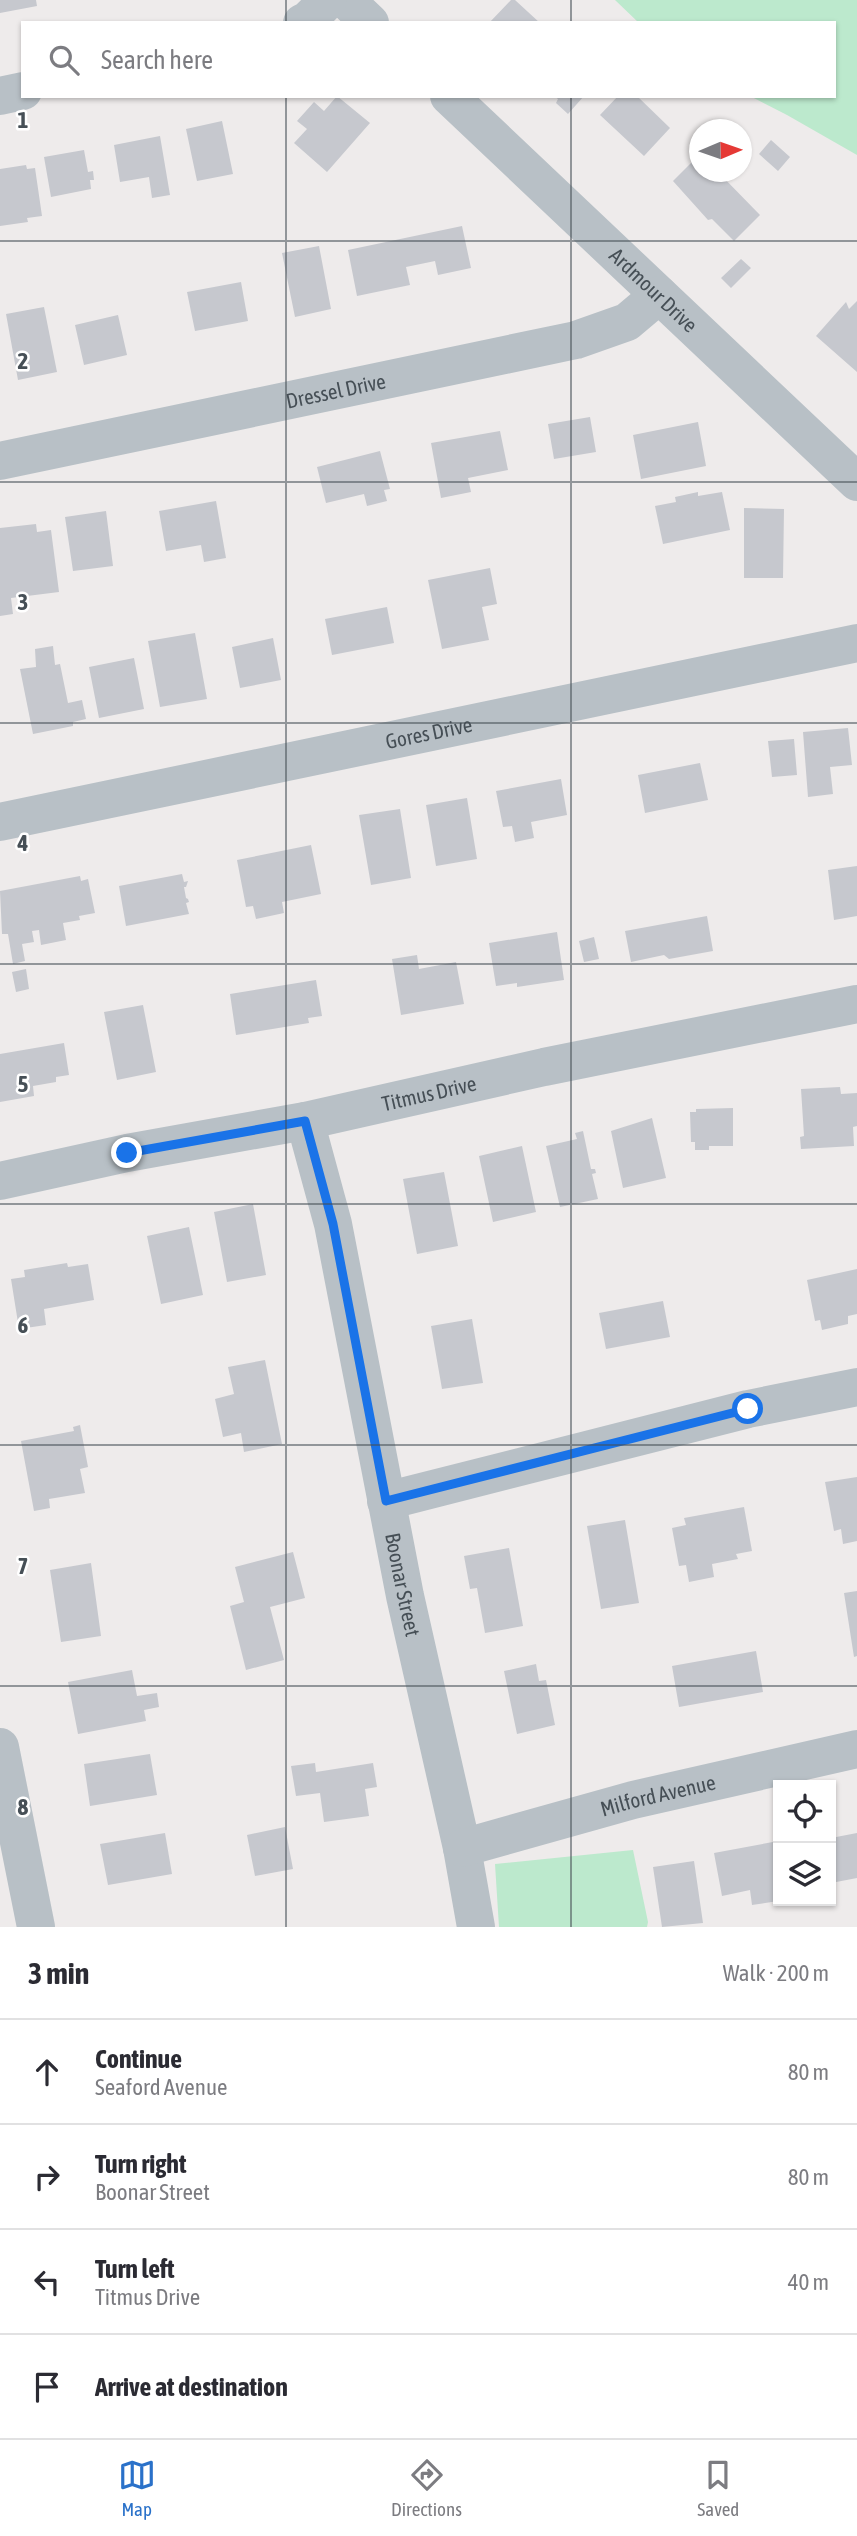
<!DOCTYPE html>
<meta charset="utf-8">
<style>
:root{--surface:#fff;--page:#f7f7f7;--text:#2b2b33;--muted:#7c7c81;--line:#e1e1e2;--accent:#2a71c9}
body{margin:0;font-family:"Asap Condensed",sans-serif;background:var(--page);color:var(--text)}
.controls{position:absolute;right:21px;bottom:21px;display:grid;overflow:hidden;border-radius:0px;box-shadow:0 2px 5px #0004}
.controls button{width:63px;height:63px;display:grid;place-items:center;padding:0;border:0;border-bottom:2px solid var(--line);background:var(--surface);color:var(--text);font:35px sans-serif}
.compass{position:absolute;left:689px;top:119px;width:63px;height:63px;border-radius:50%;background:var(--surface);box-shadow:0 2px 5px #0004;rotate:88deg}
.stop{position:absolute;width:21px;height:21px;margin:-16px;border:5px solid #1a73e8;border-radius:50%;background:#fff}
.stop.end{background:#1a73e8;border-color:#fff;box-shadow:0 2px 7px #0008}
.list{margin:0;padding:0;list-style:none}
h2{display:flex;justify-content:space-between;align-items:center;height:91px;margin:0;padding:0 28px;font-size:30px}
h2 small{font-size:23px;font-weight:400;color:var(--muted)}
.list li{display:grid;grid-template-columns:46px 1fr auto;gap:21px;align-items:center;box-sizing:border-box;height:105px;padding:0 28px;border-top:2px solid var(--line)}
.list b{display:block;font-size:26px;white-space:nowrap}
.list p{margin:0;font-size:23px;white-space:nowrap;color:var(--muted)}
.list em{font-size:23px;font-style:normal;color:var(--muted)}
.icon{flex:none;width:38px;height:38px;fill:none;stroke:currentColor;stroke-width:2;stroke-linecap:round;stroke-linejoin:round}
.map{position:relative;flex:none;width:857px;height:1927px;overflow:hidden}
.search{position:absolute;background:var(--surface);box-shadow:0 2px 5px #0004;left:21px;right:21px;top:21px;height:77px;display:flex;align-items:center;gap:18px;box-sizing:border-box;padding:0 24px;border-radius:0px;color:var(--muted);font-size:26px}
.sheet{height:511px;background:var(--surface)}
nav{display:flex;justify-content:space-around;align-items:center;box-sizing:border-box;height:98px;border-top:2px solid var(--line);background:var(--surface);font-size:19px;color:var(--muted)}
nav a{display:grid;justify-items:center;gap:4px}
nav .on{color:var(--accent)}
.map>svg:first-child{display:block}
.green{fill:#bce9cd}
.building{fill:#c6c8ce}
.lines{fill:none;stroke-linecap:round;stroke-linejoin:round}
.minor{stroke:#b8c0c6;stroke-width:38}
.route{stroke:#1a73e8;stroke-width:9}
.grid{fill:none;stroke:#464f56;stroke-width:2;stroke-opacity:0.55}
.labels{text-anchor:middle;dominant-baseline:central;stroke-width:5;stroke-linejoin:round;paint-order:stroke}
.street-label{font-size:21px;fill:#464f56;stroke:#fff}
.grid-label{font-size:23px;text-anchor:middle;font-weight:bold;fill:#464f56;stroke:#fff;stroke-width:5;stroke-linejoin:round;paint-order:stroke}
</style>
<div class="map">
<svg width="857" height="1927" viewBox="0 0 857 1927">
<rect width="100%" height="100%" fill="#eeebeb"/>
<path class="green" d="M615,0H857V155L787,115L750,96H834V23H639Z
M633,1850L648,1922L647,1927H499L495,1864Z"/>
<path class="building" d="M0,0H36L37,6L0,13Z
M511,0H515L540,23H489Z
M337,96L370,123L327,172L294,143L307,129L297,121L314,102L324,111Z
M554,96H584L568,114L556,103L558,99Z
M618,96H637L670,128L644,156L600,115Z
M222,121L233,174L197,181L186,129Z
M160,136L170,195L152,198L149,177L120,182L114,145Z
M771,140L790,157L778,171L759,154Z
M84,150L88,172L93,171L94,180H90L91,189L51,197L44,157Z
M700,154V172H718L760,215L734,241L712,219L708,220L673,181Z
M26,165L27,169L35,168L42,216L27,218L28,222L0,226V169Z
M462,226L471,268L438,275L435,261L406,267L410,285L357,296L348,250Z
M319,246L331,309L295,317L282,253Z
M741,259L751,268L731,288L721,278Z
M241,282L248,321L195,331L187,292Z
M857,301V372L816,336L846,302L849,309Z
M44,307L57,372L18,380L6,314Z
M118,315L127,355L84,365L75,325Z
M590,417L596,452L554,459L548,424Z
M698,422L706,466L641,479L633,435Z
M500,431L508,470L468,478L471,492L441,498L431,443Z
M380,451L390,489L384,490L387,501L367,506L364,494L326,503L317,467Z
M698,492V496L722,492L730,530L663,544L655,506L676,502L675,497Z
M216,501L226,558L204,562L201,545L166,551L159,511Z
M744,508L784,509L783,578H744Z
M106,511L113,566L73,571L65,517Z
M36,524L37,532L51,530L59,592L11,598L13,614L0,616V528Z
M490,568L497,604L482,607L489,640L442,649L428,580Z
M387,607L394,643L332,655L325,619Z
M195,633L207,699L160,707L148,641Z
M273,638L281,680L240,688L232,647Z
M53,646L55,665L60,664L68,703L82,700L86,719L73,722V726L33,734L20,669L36,667L35,649Z
M134,658L144,709L99,718L89,667Z
M848,728L852,765L830,767L833,794L808,797L803,732Z
M794,739L797,775L772,777L768,741Z
M700,763L708,800L645,813L638,775Z
M561,779L567,815L531,822L534,838L515,842L512,826L503,827L496,791Z
M467,798L477,859L436,866L426,805Z
M400,809L411,878L371,885L359,815Z
M311,845L321,894L282,902L284,913L256,919L253,906L246,907L237,860Z
M857,866V916L834,920L828,870Z
M182,874L184,882L188,881L186,887H184L186,898L188,899L189,902L186,903L189,914L126,926L119,886Z
M80,876L81,881L88,879L95,913L79,916L80,920L63,923L66,940L41,945L39,930L32,931L34,942L22,944L25,961L13,964L8,934H2L0,891Z
M707,916L713,951L669,959L664,955L631,962L625,931Z
M557,932L564,980L517,987V983L496,986L489,943Z
M594,937L599,959L584,962L579,941Z
M417,955L419,969L456,962L464,1004L401,1015L392,959Z
M26,969L29,989L16,992L12,972Z
M316,980L322,1016L308,1018L309,1023L236,1035L230,994Z
M143,1005L156,1072L117,1080L104,1012Z
M64,1043L69,1075L56,1077V1082L33,1086L34,1096L0,1102V1054Z
M840,1087L841,1094L857,1093V1126L853,1127L854,1146L801,1149L800,1137L804,1136L801,1089Z
M733,1108V1146H709V1150H695V1142H691L690,1112H696V1109Z
M652,1118L666,1178L623,1188L611,1131Z
M583,1131L591,1169H595L596,1173L592,1174L598,1199L560,1207L546,1146L577,1139L575,1133Z
M522,1146L536,1212L493,1222L479,1156Z
M444,1172L458,1246L417,1254L403,1179Z
M253,1204L266,1275L227,1282L214,1212Z
M189,1227L203,1295L161,1304L147,1236Z
M67,1263L68,1267L88,1264L94,1300L44,1309L46,1325L19,1329L11,1279L25,1277L24,1270Z
M857,1269V1314L848,1316V1324L822,1330L820,1320L815,1321L807,1280Z
M663,1301L670,1337L606,1349L599,1313Z
M472,1319L483,1383L442,1389L431,1326Z
M265,1360L282,1444L244,1452L241,1433L223,1437L215,1399L234,1394L228,1367Z
M80,1425L88,1467L80,1469L85,1493L49,1499L50,1508L34,1511L21,1441L74,1431L73,1427Z
M857,1477V1541L843,1544L841,1529L834,1531L825,1482Z
M744,1507L752,1551L736,1554L738,1559L712,1564L714,1577L689,1582L686,1565L679,1566L672,1528L686,1525L684,1518Z
M625,1520L639,1603L601,1609L587,1526Z
M509,1548L523,1626L485,1633L477,1588L470,1589L464,1556Z
M293,1552L305,1598L270,1607L284,1660L246,1670L230,1606L244,1602L235,1567Z
M91,1563L101,1636L61,1642L50,1570Z
M857,1591V1656L854,1657L844,1593Z
M756,1651L763,1692L679,1707L672,1666Z
M536,1664L539,1681L546,1680L555,1725L517,1734L504,1671Z
M132,1670L137,1696L157,1693L159,1707L144,1710L146,1721L78,1734L68,1682Z
M150,1754L157,1795L90,1806L84,1764Z
M315,1763L316,1772L373,1763L377,1787L365,1789L369,1816L324,1822L320,1793L296,1796L291,1766Z
M285,1827L293,1869L255,1876L247,1835Z
M165,1833L172,1874L108,1885L100,1844Z
M857,1833V1878L831,1883V1838Z
M778,1841V1901L752,1905L750,1890L722,1896L714,1853Z
M694,1861L703,1923L662,1927L653,1867Z"/>
<g class="lines">
<g class="minor">
<path d="M346,0L370,23"/>
<path d="M302,23L308,20L328,0"/>
<path d="M0,96L23,91"/>
<path id="s1" d="M449,96L857,482"/>
<path id="s2" d="M0,461L576,340L627,322L659,295"/>
<path id="s3" d="M0,822L857,643"/>
<path id="s4" d="M305,1121L333,1224L405,1596L462,1848L476,1927"/>
<path id="s5" d="M0,1181L127,1153L305,1121L544,1067L857,1004"/>
<path d="M386,1501L748,1409L857,1387"/>
<path d="M0,1747L36,1927"/>
<path id="s6" d="M462,1848L633,1800L857,1749"/>
</g>
</g>
<g class="lines">
<path class="route" d="M127,1153L305,1121L333,1224L386,1501L748,1409"/>
</g>
<path class="grid" d="M286,0V23M571,0V23M286,96V1927M571,96V1927M0,241H857M0,482H857M0,723H857M0,964H857M0,1204H857M0,1445H857M0,1686H857"/>
<g class="labels">
<g class="street-label">
<text stroke="none"><textPath href="#s1" startOffset="282">Ardmour Drive</textPath></text>
<text stroke="none"><textPath href="#s2" startOffset="343">Dressel Drive</textPath></text>
<text stroke="none"><textPath href="#s3" startOffset="438">Gores Drive</textPath></text>
<text stroke="none"><textPath href="#s5" startOffset="438">Titmus Drive</textPath></text>
<text stroke="none"><textPath href="#s4" startOffset="474">Boonar Street</textPath></text>
<text stroke="none"><textPath href="#s6" startOffset="203">Milford Avenue</textPath></text>
</g>
</g>
<g class="grid-label">
<text x="23" y="128">1</text>
<text x="23" y="369">2</text>
<text x="23" y="610">3</text>
<text x="23" y="851">4</text>
<text x="23" y="1092">5</text>
<text x="23" y="1333">6</text>
<text x="23" y="1574">7</text>
<text x="23" y="1815">8</text>
</g>
</svg>
<div class="controls">
<button><svg class="icon" aria-label="locate" viewBox="0 0 24 24"><circle cx="12" cy="12" r="6"/><path d="M12 2v4M12 18v4M2 12h4M18 12h4"/></svg></button>
<button><svg class="icon" aria-label="layers" viewBox="0 0 24 24"><path d="M12 4l9 5-9 5-9-5zM3 14l9 5 9-5"/></svg></button>
</div>
<svg class="compass" viewBox="-18 -18 36 36"><path d="M0-13l5 13h-10z" fill="#e53935"/><path d="M0 13l5-13h-10z" fill="#7c7c81"/></svg>
<div class="stop" style="left:748px;top:1409px"></div>
<div class="stop end" style="left:127px;top:1153px"></div>
<div class="search"><svg class="icon" aria-label="search" viewBox="0 0 24 24"><circle cx="10" cy="10" r="6"/><path d="M15 15l6 6"/></svg>Search here</div>
</div>
<section class="sheet">
<h2>3 min<small>Walk · 200 m</small></h2>
<ul class="list">
<li><svg class="icon" aria-label="ahead" viewBox="0 0 24 24"><path d="M12 20V5M6 11l6-6 6 6"/></svg><div><b>Continue</b><p>Seaford Avenue</p></div><em>80 m</em></li>
<li><svg class="icon" aria-label="right" viewBox="0 0 24 24"><path d="M7 20v-9h11M14 6l5 5-5 5"/></svg><div><b>Turn right</b><p>Boonar Street</p></div><em>80 m</em></li>
<li><svg class="icon" aria-label="left" viewBox="0 0 24 24"><path d="M17 20v-9H6M10 6l-5 5 5 5"/></svg><div><b>Turn left</b><p>Titmus Drive</p></div><em>40 m</em></li>
<li><svg class="icon" aria-label="arrive" viewBox="0 0 24 24"><path d="M6 21V4h12l-3 4 3 4H6"/></svg><div><b>Arrive at destination</b></div></li>
</ul>
</section>
<nav>
<a class="on"><svg class="icon" aria-label="map" viewBox="0 0 24 24"><path d="M3 6l6-2 6 2 6-2v14l-6 2-6-2-6 2zM9 4v14M15 6v14"/></svg>Map</a>
<a><svg class="icon" aria-label="directions" viewBox="0 0 24 24"><path d="M12 3l9 9-9 9-9-9zM9 14v-3h6M13 9l2 2-2 2"/></svg>Directions</a>
<a><svg class="icon" aria-label="saved" viewBox="0 0 24 24"><path d="M7 4h10v16l-5-4-5 4z"/></svg>Saved</a>
</nav>
